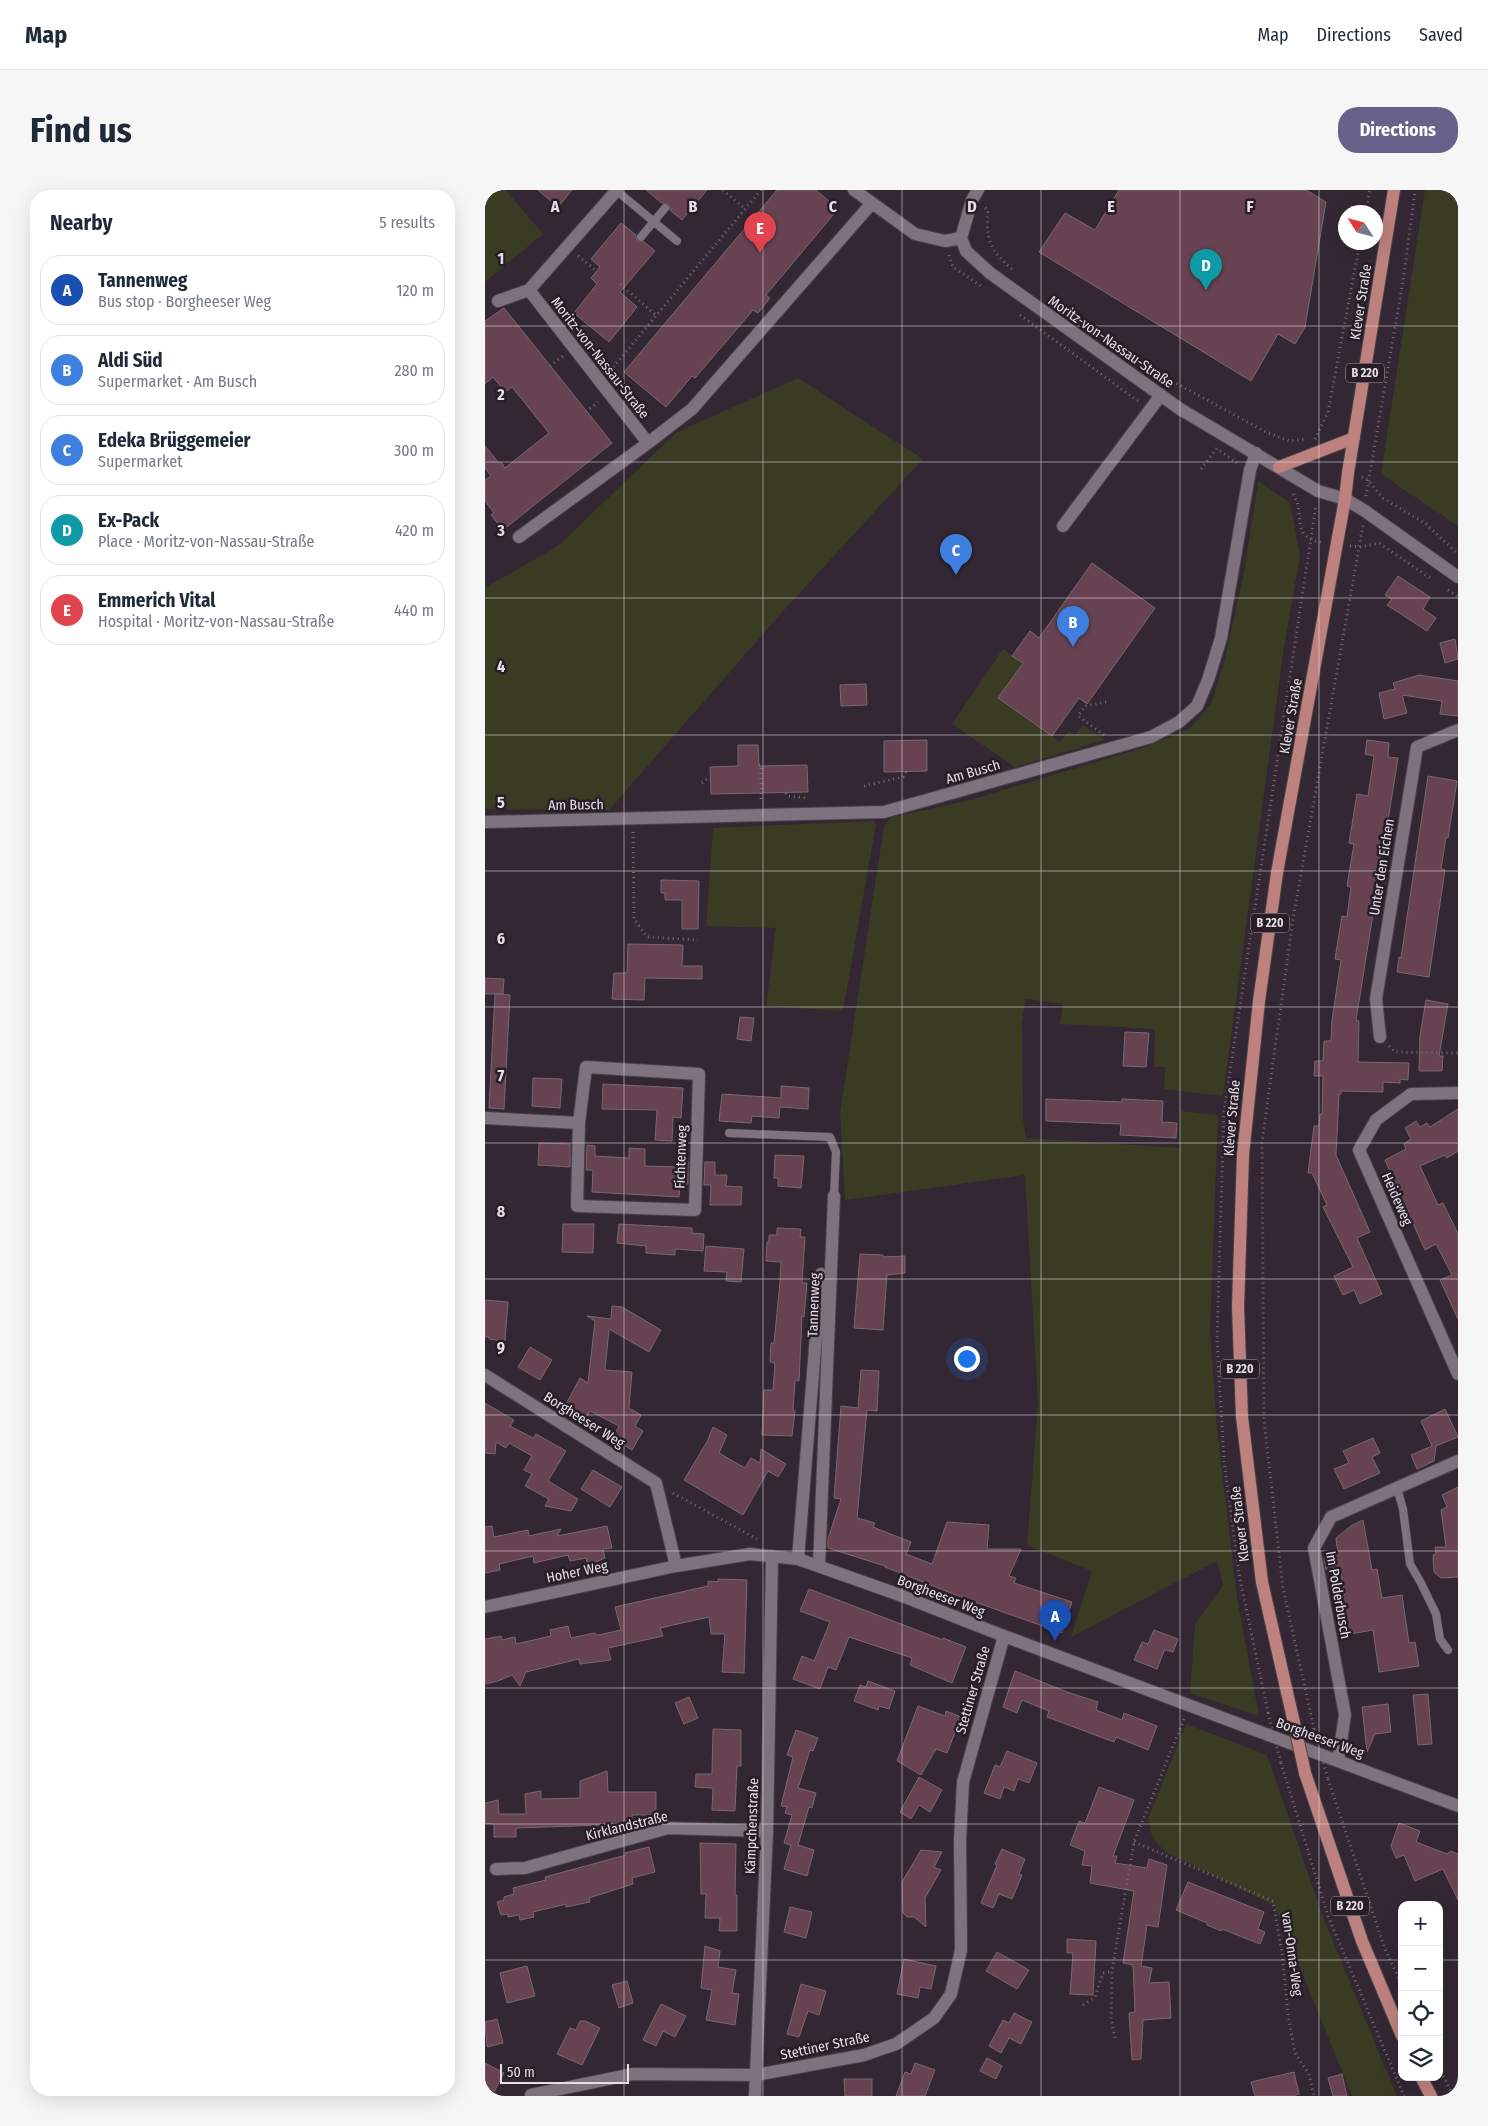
<!DOCTYPE html>
<meta charset="utf-8">
<style>
:root{--surface:#fff;--page:#f6f6f7;--text:#1f2937;--muted:#747a83;--line:#e0e1e3;--accent:#68628b}
body{margin:0;font-family:"Fira Sans Condensed",sans-serif;background:var(--page);color:var(--text)}
.controls{position:absolute;right:15px;bottom:15px;display:grid;overflow:hidden;border-radius:10px;box-shadow:0 5px 20px #0002}
.controls button{width:45px;height:45px;display:grid;place-items:center;padding:0;border:0;border-bottom:1px solid var(--line);background:var(--surface);color:var(--text);font:25px sans-serif}
.compass{position:absolute;left:853px;top:15px;width:45px;height:45px;border-radius:50%;background:var(--surface);box-shadow:0 5px 20px #0002;rotate:306deg}
.scale{position:absolute;left:15px;bottom:12px;width:129px;box-sizing:border-box;padding-left:5px;border:2px solid #e6dfe6;border-top:0;font-size:14px;line-height:18px;white-space:nowrap;color:#e6dfe6;-webkit-text-stroke:4px #281e28;paint-order:stroke}
.you{position:absolute;left:481px;top:1168px;width:18px;height:18px;margin:-12px;border:4px solid #fff;border-radius:50%;background:#1a73e8;box-shadow:0 0 0 8px #1a73e833}
.badge{display:grid;place-items:center;width:32px;height:32px;border-radius:50%;background:var(--accent);color:#fff;font-size:16px;font-weight:700}
.pin{position:absolute;translate:-50% -41px;filter:drop-shadow(0 1px 2px #0008)}
.pin::after{content:'';position:absolute;top:26px;width:18px;height:15px;background:inherit;clip-path:polygon(0 0,100% 0,50% 100%)}
.list{margin:0;padding:0;list-style:none}
h2{display:flex;justify-content:space-between;align-items:center;height:65px;margin:0;padding:0 20px;font-size:21px}
h2 small{font-size:16px;font-weight:400;color:var(--muted)}
.list li{display:grid;grid-template-columns:32px 1fr auto;gap:15px;align-items:center;box-sizing:border-box;height:70px;margin:0 10px 10px;padding:0 10px;border:1px solid var(--line);border-radius:20px}
.list b{display:block;font-size:19px;white-space:nowrap}
.list p{margin:0;font-size:16px;white-space:nowrap;color:var(--muted)}
.list em{font-size:16px;font-style:normal;color:var(--muted)}
.icon{flex:none;width:28px;height:28px;fill:none;stroke:currentColor;stroke-width:2;stroke-linecap:round;stroke-linejoin:round}
.map{position:relative;flex:none;width:973px;height:1906px;overflow:hidden;border-radius:20px}
header{display:flex;align-items:center;gap:30px;box-sizing:border-box;height:70px;padding:0 25px;background:var(--surface);border-bottom:1px solid var(--line)}
header strong{font-size:24px}
nav{display:flex;gap:28px;margin-inline-start:auto;font-size:18px}
.intro{display:flex;align-items:center;justify-content:space-between;box-sizing:border-box;height:120px;padding:0 30px}
h1{margin:0;font-size:35px}
.button{padding:12px 22px;border-radius:20px;background:var(--accent);color:#fff;font-size:18px;font-weight:700}
main{display:flex;gap:30px;padding:0 30px}
aside{flex:1;background:var(--surface);border-radius:20px;box-shadow:0 5px 20px #0002}
.map>svg:first-child{display:block}
.green{fill:#393c23}
.building{fill:#674352;stroke:#79686f}
.lines{fill:none;stroke-linecap:round;stroke-linejoin:round}
.lane-casing{stroke:#4a424a;stroke-width:9}
.street-casing{stroke:#4a424a;stroke-width:14}
.primary-casing{stroke:#4a424a;stroke-width:14}
.path{stroke:#766c76;stroke-width:3;stroke-dasharray:1 4;stroke-linecap:butt}
.lane{stroke:#7f727f;stroke-width:8}
.street{stroke:#7f727f;stroke-width:12}
.primary{stroke:#bd827e;stroke-width:12}
.primary-bridge-casing{stroke:#4a424a;stroke-width:14;stroke-linecap:butt}
.path-bridge{stroke:#766c76;stroke-width:3;stroke-dasharray:1 4;stroke-linecap:butt}
.primary-bridge{stroke:#bd827e;stroke-width:12}
.grid{fill:none;stroke:#e6dfe6;stroke-width:1;stroke-opacity:0.55}
.labels{text-anchor:middle;dominant-baseline:central;stroke-width:5;stroke-linejoin:round;paint-order:stroke}
.shield{fill:#281e28;stroke:#ada5ad;stroke-width:1}
.shield-label{font-size:12px;font-weight:bold;fill:#e6dfe6}
.street-label{font-size:14px;fill:#e6dfe6;stroke:#281e28}
.grid-label{font-size:16px;text-anchor:middle;font-weight:bold;fill:#e6dfe6;stroke:#281e28;stroke-width:5;stroke-linejoin:round;paint-order:stroke}
</style>
<header>
<strong>Map</strong>
<nav><a>Map</a><a>Directions</a><a>Saved</a></nav>
</header>
<div class="intro"><h1>Find us</h1><a class="button">Directions</a></div>
<main>
<aside>
<h2>Nearby<small>5 results</small></h2>
<ul class="list">
<li><span class="badge" style="background:#1a4fb4">A</span><div><b>Tannenweg</b><p>Bus stop · Borgheeser Weg</p></div><em>120 m</em></li>
<li><span class="badge" style="background:#3f7fe0">B</span><div><b>Aldi Süd</b><p>Supermarket · Am Busch</p></div><em>280 m</em></li>
<li><span class="badge" style="background:#3f7fe0">C</span><div><b>Edeka Brüggemeier</b><p>Supermarket</p></div><em>300 m</em></li>
<li><span class="badge" style="background:#0f9aa8">D</span><div><b>Ex-Pack</b><p>Place · Moritz-von-Nassau-Straße</p></div><em>420 m</em></li>
<li><span class="badge" style="background:#e0444e">E</span><div><b>Emmerich Vital</b><p>Hospital · Moritz-von-Nassau-Straße</p></div><em>440 m</em></li>
</ul>
</aside>
<div class="map">
<svg width="973" height="1906" viewBox="0 0 973 1906">
<rect width="100%" height="100%" fill="#322732"/>
<path class="green" d="M0,0H21L58,44L0,92Z
M940,0H973V336L896,284Z
M313,188L438,269L300,419L124,620L0,619V398L73,356L192,242Z
M773,291L805,313L815,366L799,457L738,906L679,899L680,877H669L670,839L575,834L578,814L541,809L537,832L538,929L541,948L695,958L696,921L733,925L725,1141L732,1238L752,1408L774,1526L705,1503L710,1434L738,1395L732,1371L586,1447L607,1381L542,1355L553,1213L540,985L360,1010L355,923L399,636L407,627L485,610L661,557L705,538L726,514L739,472L759,383Z
M518,459L537,473L513,508L575,552L584,541L590,545L598,535L620,550L530,577L467,534Z
M387,631H389L391,634L358,821L281,816L291,738L221,736L228,638Z
M701,1534L782,1565L838,1727L912,1906H867L790,1716L681,1662C668,1650 664,1644 664,1626Z"/>
<path class="building" d="M53,0H87L73,17Z
M161,0H222L197,30L185,20L184,14L177,13Z
M292,0H331L353,19L281,105L285,108L273,123L268,120L210,188L207,186L181,217L139,182Z
M634,0H821L841,12L820,137L810,154L793,144L766,191L554,62L580,23L610,40Z
M136,33L151,45L152,51L159,52L170,61L135,102L152,117L124,152L89,123L112,94L106,88L115,77L106,69Z
M19,118L127,253L18,340L6,325L9,323L0,311V290L6,286L0,278V256L14,273L16,272L20,278L64,243L27,197L20,202L8,187L0,194V131Z
M607,373L670,418L602,514L594,508L567,546L513,508L538,473L527,466L545,441L554,448Z
M913,386L945,407L938,419L951,428L942,441L902,415L907,409L900,405Z
M970,449L973,469L960,473L955,453Z
M934,485L973,491V526L955,524L957,511L917,505L922,523L899,529L894,503L910,499L908,493Z
M381,494L382,515L356,516L355,495Z
M442,550V581L399,582V551Z
M882,550L904,553L903,567L913,568L871,830L874,831L873,872L924,873L923,890L915,889V893L898,892V902L856,901V904H854L851,965L885,1042L872,1048L897,1104L875,1114L869,1100L858,1105L849,1086L868,1077L838,1017L842,1015L827,983H823L829,936H834L835,924H837L838,886H829L830,871H838L839,851H846L847,830L856,770L850,769L857,726L862,727L866,697L862,696L869,654L864,653L872,604L883,606L889,566L880,564Z
M253,555H273L274,576L322,575L323,602L226,604L225,577L253,576Z
M943,586L972,591L963,648L961,647L956,679L960,680L944,787L912,782L914,767L916,768Z
M176,690L214,691L213,739H197V710H180V703H176Z
M143,754L198,755L197,776H217V789L160,788L159,810L127,809L129,783H142Z
M0,788L19,789L18,804H0Z
M10,804L25,805L19,919L4,918Z
M941,810L963,814L954,866H958L957,881H934L935,846Z
M255,827L269,828L266,851L252,849Z
M640,842L664,843L661,877L638,876Z
M48,888L77,889L75,918L47,916Z
M118,894L198,898L196,928L188,927L187,951L170,950L172,920L117,919Z
M296,896L324,898L323,919L295,917L294,928L267,926L266,933L234,931L237,904L296,908Z
M561,909L637,912V909L678,911L677,932L692,933L691,948L635,945L636,934L561,931Z
M973,919V961L962,968L960,965L935,976L953,1015L958,1013L973,1044V1129L955,1090L967,1085L951,1054L940,1060L900,970L921,959L919,954L926,949L920,938L931,931L935,937L942,933L945,937Z
M54,953L85,954V977L53,975Z
M102,955L110,956V966L144,968V958L160,959V976L196,977V970L203,971V994H195L194,1007L107,1002L108,980H101Z
M290,965L319,966L316,998L293,996V988H289Z
M220,972H230V985H242L241,996L257,997L256,1015H225L226,995H219Z
M78,1034H109L108,1063L77,1062Z
M134,1034L207,1038V1043L219,1044L218,1061L190,1059V1065L161,1063V1056L132,1053Z
M292,1038L316,1039L315,1047H320L317,1093H322L319,1127L317,1126L314,1191L310,1190L308,1220L310,1221L307,1246L277,1245L279,1200H288L290,1173L285,1172L286,1153H289L295,1092L296,1072L281,1071L282,1052H284V1045H292Z
M221,1056L259,1059L256,1092L241,1091L242,1082L219,1081Z
M375,1064L398,1065V1067L420,1066V1083L402,1085L398,1140L369,1138Z
M0,1110L23,1112L20,1151L4,1149V1147H0Z
M127,1116L137,1117L176,1140L164,1162L124,1139L120,1180L147,1182L144,1218L156,1225L150,1236L158,1241L147,1260L128,1248L134,1236L105,1221L101,1228L80,1216L95,1188L103,1193L110,1131L102,1126L126,1129Z
M45,1157L67,1170L55,1190L33,1177Z
M376,1180L394,1181L392,1221L382,1220L372,1328L390,1333L388,1337L426,1352L421,1364L447,1374L462,1332L504,1335L502,1359H536L524,1386L531,1388L529,1393L587,1412L577,1443L476,1407L400,1377V1376L343,1358V1349L356,1309L349,1308L356,1216L373,1218Z
M0,1213L29,1230L25,1236L48,1248L51,1244L81,1261L63,1291L93,1309L86,1321L60,1316L64,1309L40,1296L47,1284L39,1280L47,1266L24,1253L21,1258L11,1252L10,1264L0,1263Z
M960,1219L973,1247L951,1256L949,1271L932,1279L926,1265L947,1256L936,1231Z
M228,1237L242,1245L234,1263L260,1278L266,1268L275,1273L276,1259L301,1274L293,1287L283,1281L258,1325L199,1290L222,1252Z
M888,1248L895,1263L887,1267L895,1283L859,1299L849,1279L864,1273L858,1261Z
M108,1280L137,1297L125,1317L96,1299Z
M973,1297V1387L956,1388L949,1382L948,1365L951,1364L950,1357H961L956,1320L962,1317L957,1305Z
M878,1330L887,1380L892,1379L897,1408L917,1405L924,1453L930,1452L934,1476L894,1482L888,1440L860,1445L854,1406L860,1405L855,1378L841,1380L839,1368L853,1365L851,1348L866,1336Z
M7,1336L9,1347L43,1340L44,1346L76,1339L72,1346L122,1336L127,1358L118,1359L120,1368L111,1372H102L101,1368L85,1371L83,1365L49,1373L48,1366L14,1374L15,1380L0,1383V1337Z
M233,1389L262,1390L259,1483L237,1482L240,1444H226L224,1427L175,1438L178,1446L123,1458L126,1470L95,1474L94,1469L41,1482L35,1496L27,1485L13,1491L0,1494V1449L16,1446L17,1450L30,1447L31,1454L66,1446L65,1440L83,1436L86,1448L109,1443L113,1445L136,1440L130,1417L223,1396V1391L233,1392Z
M324,1399L458,1450V1448L481,1457L467,1493L425,1475L427,1468L364,1447L351,1480L343,1477L335,1499L308,1489L317,1466L329,1471L345,1432L315,1421Z
M669,1440L693,1449L688,1462L681,1460L679,1461L672,1479L649,1470L657,1452L663,1454Z
M530,1481L582,1502L613,1512L611,1520L637,1530L639,1523L672,1536L663,1560L631,1547L629,1552L562,1527L564,1521L537,1510L532,1523L518,1517Z
M383,1491L410,1501L404,1519L394,1516L393,1520L369,1511L375,1495L381,1497Z
M943,1504L947,1554L933,1555L928,1505Z
M204,1507L213,1528L199,1534L190,1513Z
M903,1514L906,1542L890,1544L882,1562L877,1517Z
M433,1516L460,1526L461,1521L476,1527L462,1563L451,1559L436,1585L412,1571Z
M228,1539L256,1540V1576H252L250,1621L227,1620L228,1598L210,1597L211,1584H227Z
M311,1540L333,1548L328,1561L325,1560L313,1598L331,1603L327,1618L324,1617L313,1655L329,1660L322,1686L299,1679L306,1655L299,1653L307,1625L300,1623L302,1617L296,1616L308,1567L302,1565Z
M522,1561L552,1573L544,1593L533,1589L529,1601L519,1597L515,1609L499,1603L510,1575L515,1577Z
M122,1581L123,1602H171V1625H147V1634L31,1638V1647H9V1634L0,1633V1613L13,1610L14,1624H41L40,1604L56,1601V1609L95,1608V1591Z
M434,1587L457,1600L445,1622L434,1615L426,1629L415,1622Z
M614,1597L649,1610L628,1666H632L630,1673L662,1678L664,1669L682,1675L673,1737L662,1735L656,1776L667,1778L664,1793L684,1792L686,1828L658,1830L656,1869L647,1870L644,1823L650,1822L648,1775L638,1773L649,1701L605,1693L607,1676L597,1675L600,1661L585,1655L594,1631L600,1633Z
M914,1633L935,1641L931,1652L962,1664L966,1661L973,1664V1710L958,1679L930,1691L919,1665L911,1668L906,1656Z
M215,1653L251,1654L250,1705H252V1741H234L235,1728H220L221,1704H216Z
M164,1657L170,1682L147,1688L148,1694L104,1708L105,1712L81,1717V1714L48,1722L49,1727L35,1730L34,1725L23,1727V1724L16,1725L12,1712L19,1710V1707L29,1704L28,1698L61,1690L60,1687L141,1665L140,1663Z
M517,1659L540,1669L534,1684L537,1685L527,1709L514,1704L508,1718L496,1713L512,1675L510,1674Z
M436,1660L457,1662L449,1677L456,1680L440,1708L441,1737L429,1727H422L418,1723L417,1692Z
M703,1692L779,1722L773,1739L780,1742L775,1754L737,1739L736,1741L722,1735V1733L691,1720Z
M305,1717L327,1722L321,1748L299,1742Z
M582,1749L611,1751L608,1805L585,1804L588,1763H582Z
M220,1756L235,1761L233,1777L251,1780L247,1803L254,1804L250,1835L221,1830L227,1800L216,1798Z
M512,1762L544,1780L532,1799L501,1781Z
M419,1769L451,1776L446,1799L435,1797L433,1808L412,1804Z
M42,1776L50,1806L22,1813L15,1783Z
M142,1791L148,1813L134,1818L127,1795Z
M316,1794L341,1801L334,1825L323,1821L314,1847L302,1844Z
M176,1814L201,1826L190,1847L178,1841L171,1856L158,1850Z
M529,1823L547,1832L536,1854L524,1848L516,1863L504,1856L518,1830L524,1833Z
M12,1829L18,1853L2,1857L0,1832Z
M95,1831H100L115,1838L97,1875L72,1864L85,1838L91,1840Z
M502,1868L517,1876L511,1889L495,1881Z
M0,1873L19,1883L7,1906H0Z
M430,1873L450,1880L440,1906H411L420,1882L426,1884Z
M809,1882L814,1904L807,1906H770L766,1892Z
M857,1884L862,1906H848L843,1888Z
M359,1889H387V1906H360Z"/>
<g class="lines">
<g class="lane-casing">
<path id="lane" d="M132,1L192,51
M156,47L180,18
M244,943L345,947L351,962L349,1006
M912,1298L918,1319L925,1374L936,1393L951,1424L955,1449L963,1460"/>
</g>
<g class="street-casing">
<path id="street" d="M369,0L430,44L460,51L476,48
M476,48L481,61L505,83L695,219L833,301L860,309L880,321L973,387
M476,48L487,10L493,0
M13,111L44,100L132,0
M163,253L207,219L387,13
M578,336L676,205
M34,347L163,253L44,100
M0,632L399,622L666,547L694,532L712,516L723,490L736,448L765,280L771,263
M895,847L891,809L932,557L973,540
M101,877L214,884L210,1020L92,1016L94,933Z
M973,903L926,904L891,930L874,960L973,1184
M0,928L94,933
M0,1185L171,1293L191,1376
M313,1369L336,1084
M334,1376L349,1006
M0,1417L191,1376L265,1364L313,1369L412,1404L519,1446L973,1616
M853,1571L860,1525L829,1358L846,1327L973,1271
M11,1679L40,1678L183,1638L282,1641
M46,1905L148,1884L271,1885L379,1865L411,1854L449,1828L466,1804L476,1760L475,1650L478,1592L519,1446
M270,1906L282,1641L287,1366"/>
</g>
<g class="primary-casing">
<path id="primary" d="M794,277L869,248
M809,1533L777,1392L757,1227L753,1117L758,965L774,811L792,683L860,309L863,283L909,0
M820,1583L877,1751L917,1846
M936,1887L946,1906"/>
</g>
<path class="path" d="M238,0L260,19
M500,18L503,20C501,50 504,59 527,79
M881,22L885,0
M464,65L468,77L496,96
M93,66L112,81
M135,94L172,126
M535,125L653,211
M633,155L685,190L781,242L804,251L821,249
M65,176L78,166
M125,181L276,0
M101,222L113,212
M830,249L843,222L875,52
M735,261L752,273
M716,279L732,258
M877,287L883,290L898,308L941,334L973,364
M808,304C822,326 803,347 839,353
M881,306L919,85L930,0
M865,356L875,357L894,353L945,388
M963,400L973,407
M619,545L593,526L600,516L621,512
M274,575H276V611
M217,593L225,587
M379,596L418,587L421,581
M301,603L302,606L321,608
M148,642L149,729L162,747L213,750
M904,856L910,862L973,863
M188,1303L272,1349
M783,1523L754,1384L739,1271L732,1150L739,921L831,315
M829,1539L798,1398L779,1230L777,952L808,729L878,335
M796,1573L843,1726L919,1906
M843,1589L900,1759L917,1795
M649,1652L788,1711L797,1763L803,1825L810,1863L824,1884L829,1906
M598,1815L610,1807L618,1783L627,1781
M630,1848L626,1829L627,1781L649,1652L699,1529
M954,1877L968,1906"/>
<use href="#lane" class="lane"/>
<use href="#street" class="street"/>
<use href="#primary" class="primary"/>
<g class="primary-bridge-casing">
<path id="primary-bridge" d="M809,1533L820,1583"/>
</g>
<path class="path-bridge" d="M783,1523L796,1573
M829,1539L843,1589"/>
<use href="#primary-bridge" class="primary-bridge"/>
</g>
<path class="grid" d="M139,0V1906M278,0V1906M417,0V1906M556,0V1906M695,0V1906M834,0V1906M0,136H973M0,272H973M0,408H973M0,545H973M0,681H973M0,817H973M0,953H973M0,1089H973M0,1225H973M0,1361H973M0,1498H973M0,1634H973M0,1770H917M954,1770H973"/>
<g class="labels">
<g class="shield">
<rect x="861" y="173.5" width="38" height="19" rx="4"/>
<rect x="766" y="723.5" width="38" height="19" rx="4"/>
<rect x="736" y="1169.5" width="38" height="19" rx="4"/>
<rect x="846" y="1706.5" width="38" height="19" rx="4"/>
</g>
<g class="shield-label">
<text x="880" y="183">B 220</text>
<text x="785" y="733">B 220</text>
<text x="755" y="1179">B 220</text>
<text x="865" y="1716">B 220</text>
</g>
<g class="street-label">
<text transform="translate(876 112) rotate(-81)">Klever Straße</text>
<text transform="translate(626 152) rotate(35)">Moritz-von-Nassau-Straße</text>
<text transform="translate(115 168) rotate(52)">Moritz-von-Nassau-Straße</text>
<text transform="translate(806 526) rotate(-80)">Klever Straße</text>
<text transform="translate(488 582) rotate(-16)">Am Busch</text>
<text transform="translate(91 615) rotate(-1)">Am Busch</text>
<text transform="translate(897 677) rotate(-81)">Unter den Eichen</text>
<text transform="translate(747 928) rotate(-85)">Klever Straße</text>
<text transform="translate(196 967) rotate(-88)">Fichtenweg</text>
<text transform="translate(912 1009) rotate(66)">Heideweg</text>
<text transform="translate(329 1115) rotate(-88)">Tannenweg</text>
<text transform="translate(99 1230) rotate(32)">Borgheeser Weg</text>
<text transform="translate(755 1334) rotate(-97)">Klever Straße</text>
<text transform="translate(92 1382) rotate(-12)">Hoher Weg</text>
<text transform="translate(853 1405) rotate(80)">Im Polderbusch</text>
<text transform="translate(456 1406) rotate(21)">Borgheeser Weg</text>
<text transform="translate(488 1500) rotate(-74)">Stettiner Straße</text>
<text transform="translate(835 1548) rotate(20)">Borgheeser Weg</text>
<text transform="translate(142 1636) rotate(-14)">Kirklandstraße</text>
<text transform="translate(267 1636) rotate(-88)">Kämpchenstraße</text>
<text transform="translate(807 1764) rotate(82)">van-Onna-Weg</text>
<text transform="translate(340 1856) rotate(-12)">Stettiner Straße</text>
</g>
</g>
<g class="grid-label">
<text x="70" y="22">A</text>
<text x="208" y="22">B</text>
<text x="348" y="22">C</text>
<text x="487" y="22">D</text>
<text x="626" y="22">E</text>
<text x="765" y="22">F</text>
<text x="16" y="74">1</text>
<text x="16" y="210">2</text>
<text x="16" y="346">3</text>
<text x="16" y="482">4</text>
<text x="16" y="618">5</text>
<text x="16" y="754">6</text>
<text x="16" y="891">7</text>
<text x="16" y="1027">8</text>
<text x="16" y="1163">9</text>
</g>
</svg>
<div class="controls">
<button>+</button>
<button>−</button>
<button><svg class="icon" aria-label="locate" viewBox="0 0 24 24"><circle cx="12" cy="12" r="6"/><path d="M12 2v4M12 18v4M2 12h4M18 12h4"/></svg></button>
<button><svg class="icon" aria-label="layers" viewBox="0 0 24 24"><path d="M12 4l9 5-9 5-9-5zM3 14l9 5 9-5"/></svg></button>
</div>
<svg class="compass" viewBox="-18 -18 36 36"><path d="M0-13l5 13h-10z" fill="#e53935"/><path d="M0 13l5-13h-10z" fill="#747a83"/></svg>
<div class="scale">50 m</div>
<div class="you"></div>
<div class="pin badge" style="left:570px;top:1451px;background:#1a4fb4">A</div>
<div class="pin badge" style="left:588px;top:457px;background:#3f7fe0">B</div>
<div class="pin badge" style="left:471px;top:385px;background:#3f7fe0">C</div>
<div class="pin badge" style="left:721px;top:100px;background:#0f9aa8">D</div>
<div class="pin badge" style="left:275px;top:63px;background:#e0444e">E</div>
</div>
</main>
